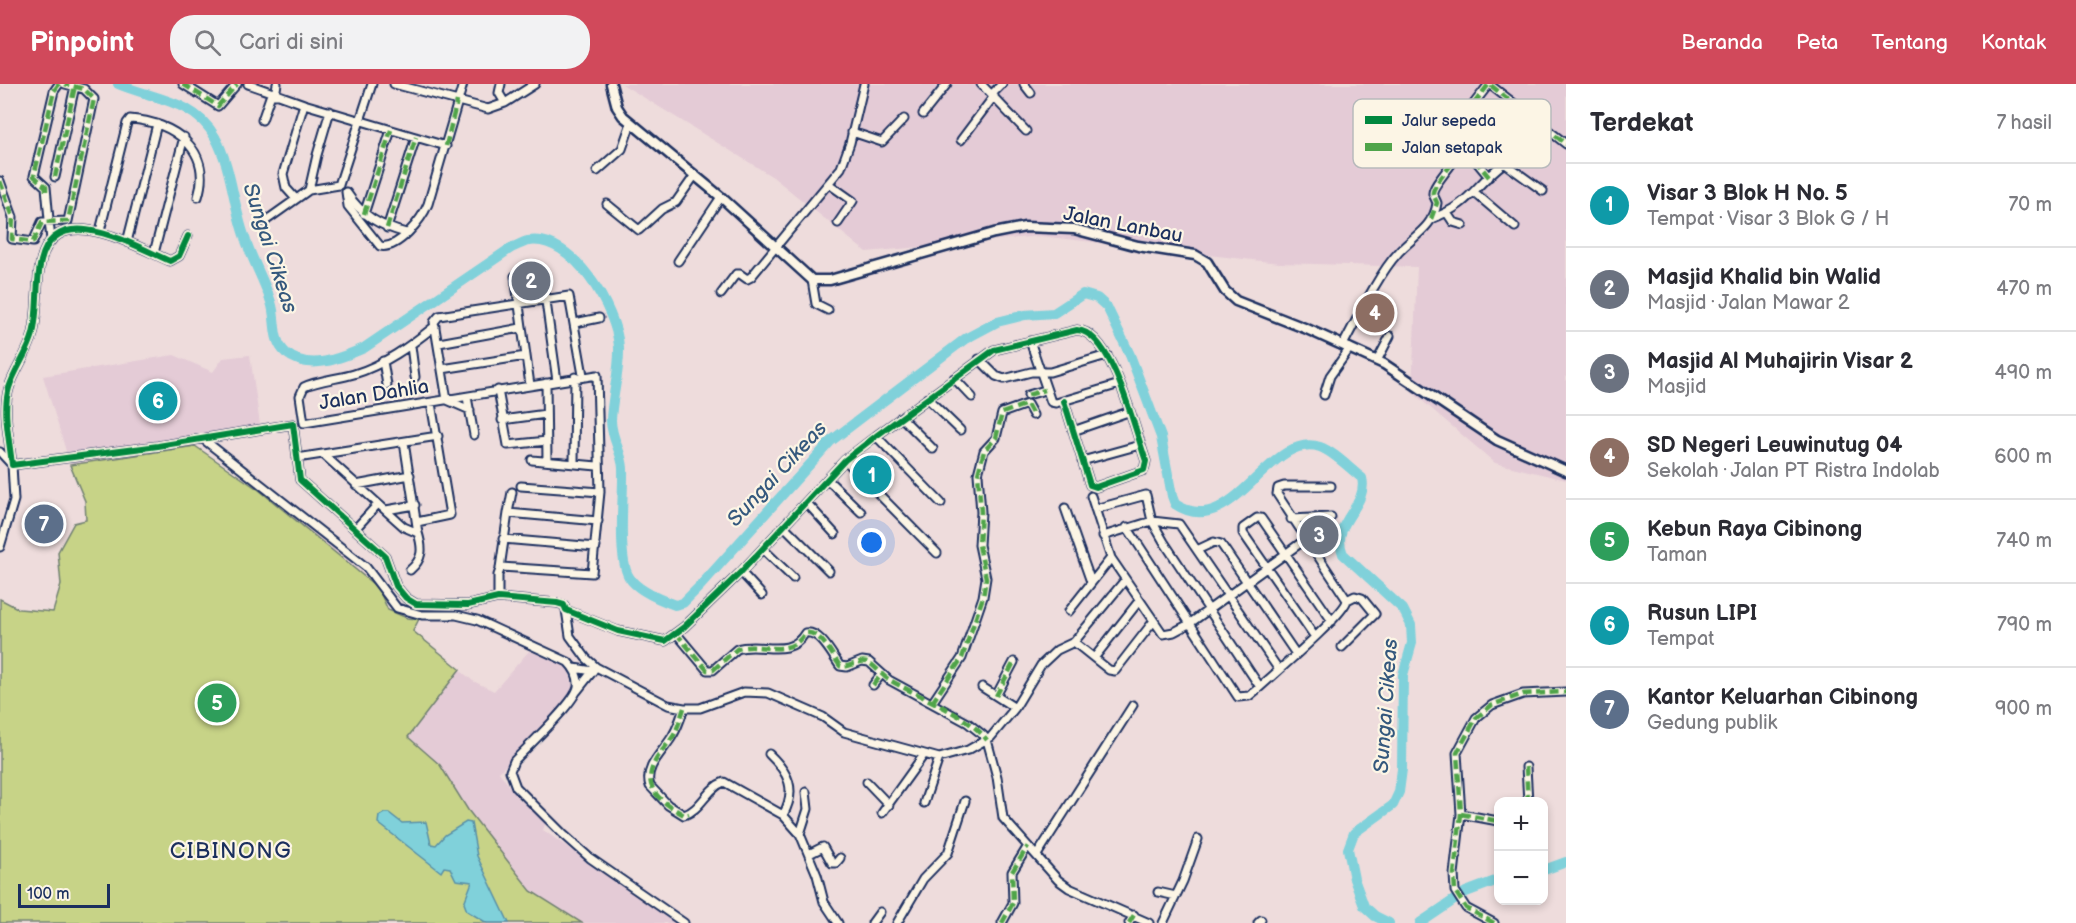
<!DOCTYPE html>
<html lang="id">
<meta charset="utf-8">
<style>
:root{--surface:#fff;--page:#f2f2f3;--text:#2b2b33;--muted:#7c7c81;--line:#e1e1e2;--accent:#d1495b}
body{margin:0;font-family:"Balsamiq Sans",sans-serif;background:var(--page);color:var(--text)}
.controls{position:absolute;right:18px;bottom:18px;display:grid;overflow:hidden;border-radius:12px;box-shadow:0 3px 9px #0003}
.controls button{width:54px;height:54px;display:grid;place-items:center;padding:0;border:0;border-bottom:2px solid var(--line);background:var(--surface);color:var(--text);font:30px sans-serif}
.scale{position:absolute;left:18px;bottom:15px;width:92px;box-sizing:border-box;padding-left:6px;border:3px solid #1b2f5e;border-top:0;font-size:16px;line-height:21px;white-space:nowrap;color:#1b2f5e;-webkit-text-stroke:4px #fcf5e5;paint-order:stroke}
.you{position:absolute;left:872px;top:459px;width:21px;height:21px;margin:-15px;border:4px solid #fff;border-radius:50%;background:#1a73e8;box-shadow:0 0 0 9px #1a73e833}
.badge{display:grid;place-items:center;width:39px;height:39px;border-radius:50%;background:var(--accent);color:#fff;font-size:20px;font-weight:700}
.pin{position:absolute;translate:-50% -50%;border:3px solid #fff;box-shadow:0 2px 6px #0006}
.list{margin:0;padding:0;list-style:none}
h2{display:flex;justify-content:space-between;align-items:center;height:78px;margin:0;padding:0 24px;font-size:26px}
h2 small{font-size:20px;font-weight:400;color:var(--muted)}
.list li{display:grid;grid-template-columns:39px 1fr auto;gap:18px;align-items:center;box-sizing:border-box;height:84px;padding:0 24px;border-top:2px solid var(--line)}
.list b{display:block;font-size:22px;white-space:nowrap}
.list p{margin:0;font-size:20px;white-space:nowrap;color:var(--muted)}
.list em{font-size:20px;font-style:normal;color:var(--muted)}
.icon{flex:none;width:33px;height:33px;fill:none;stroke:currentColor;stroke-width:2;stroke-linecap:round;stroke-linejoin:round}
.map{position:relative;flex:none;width:1566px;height:839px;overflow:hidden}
header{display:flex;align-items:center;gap:36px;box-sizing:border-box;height:84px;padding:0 30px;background:var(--accent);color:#fff}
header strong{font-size:28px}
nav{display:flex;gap:33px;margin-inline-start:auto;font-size:21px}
.search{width:420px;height:54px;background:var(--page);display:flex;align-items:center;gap:15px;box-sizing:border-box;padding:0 21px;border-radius:24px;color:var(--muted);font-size:22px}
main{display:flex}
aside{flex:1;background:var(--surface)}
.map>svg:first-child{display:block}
.built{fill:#e4cbd6}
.green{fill:#c7d387;stroke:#718172;stroke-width:1.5}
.water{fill:#80d1da;stroke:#5890a8;stroke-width:1.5}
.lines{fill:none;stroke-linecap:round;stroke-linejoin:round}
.river{stroke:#80d1da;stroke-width:10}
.minor-casing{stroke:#1b2f5e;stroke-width:11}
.tertiary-casing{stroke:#1b2f5e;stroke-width:13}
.minor{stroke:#fcf5e5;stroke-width:7}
.tertiary{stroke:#fcf5e5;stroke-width:8}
.quiet{stroke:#4fa44a;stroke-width:4.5;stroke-dasharray:9 4.5;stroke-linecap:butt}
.cycleway-casing{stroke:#fcf5e5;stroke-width:10}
.cycleway{stroke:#00873e;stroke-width:6}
.labels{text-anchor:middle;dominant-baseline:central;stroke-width:4.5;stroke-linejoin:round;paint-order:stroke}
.street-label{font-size:20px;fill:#1b2f5e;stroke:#fcf5e5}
.water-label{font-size:21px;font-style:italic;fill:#34587d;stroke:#fcf5e5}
.quarter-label{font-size:22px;letter-spacing:1.5px;fill:#1b2f5e;stroke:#fcf5e5}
.key{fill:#fcf5e5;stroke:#b8babc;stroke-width:1.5}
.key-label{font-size:16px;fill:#1b2f5e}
</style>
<header>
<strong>Pinpoint</strong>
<div class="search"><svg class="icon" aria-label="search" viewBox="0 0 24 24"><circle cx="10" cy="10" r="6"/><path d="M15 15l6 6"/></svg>Cari di sini</div>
<nav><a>Beranda</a><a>Peta</a><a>Tentang</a><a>Kontak</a></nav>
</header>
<main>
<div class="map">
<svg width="1566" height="839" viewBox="0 0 1566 839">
<rect width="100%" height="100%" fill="#eedcdc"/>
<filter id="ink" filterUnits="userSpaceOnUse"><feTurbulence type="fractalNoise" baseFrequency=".0167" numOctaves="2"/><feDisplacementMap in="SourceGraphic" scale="12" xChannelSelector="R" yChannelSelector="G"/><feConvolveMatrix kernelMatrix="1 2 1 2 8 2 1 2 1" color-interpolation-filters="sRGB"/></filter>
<g filter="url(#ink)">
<path class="built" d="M622,0H1566V396L1495,379L1412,308L1417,183L1280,179L1040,152L866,168L773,93Z
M174,271L213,288L223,274L250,271L260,341L191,352L195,362L259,406L348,476L378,504L388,526L407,534L419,535L413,547L473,597L494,607L529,567L568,582L574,607L558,630L499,688L519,715L546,738L543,746L676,839H0V515L19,525L53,529L61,501L58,468L74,439L86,436L85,417L70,380L43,292Z"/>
<path class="green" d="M195,362L259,406L378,504L388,526L407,534L419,535L413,547L460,585L408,653L440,681L468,726L531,807L582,839H0V515L19,525L53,528L61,501L58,468L74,439L86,436L85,417L70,381Z"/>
<path class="water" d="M384,729H389L402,739L426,738L431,760L436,761L445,751L466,738L471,739L477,772L509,839H487L467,827L464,819L472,798L456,796L450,784L444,783L441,788L378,739L379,732Z"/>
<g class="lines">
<path class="river" d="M118,0C153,15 195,16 215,53C232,84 233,122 245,154C252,176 264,196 271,218C277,235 271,256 286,269C309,288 341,274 364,264L511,164C517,162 523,158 528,157C573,149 617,227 619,263C620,287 612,312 611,336C611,354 622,368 623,384C624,409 617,474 629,493C637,506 661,516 675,521L683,519L701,501L831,357L965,255L997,238L1025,231L1054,229L1083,210L1097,214L1107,223L1130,271L1161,353L1172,412L1175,420C1233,459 1269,346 1320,363C1334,368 1349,384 1362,394C1369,423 1329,439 1343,470L1403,525L1411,541L1412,559L1403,591L1402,685L1399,708L1393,721L1354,749L1348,765L1354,795L1364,822L1375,832L1389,839
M1544,786L1566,778
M1420,839L1466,808L1498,796"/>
<g class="minor-casing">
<path id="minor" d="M183,0L218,22L237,0
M248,0L304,20L446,62
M394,0L488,25L505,19L535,0
M501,0L499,9L505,19
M981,0L1026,47
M1024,0L1031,9
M992,10L1002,0
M275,11L277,0
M923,30L947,0
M262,36L271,10
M1459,36L1495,68
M852,48L882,58L904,35
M961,56L994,12
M597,87L622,65L631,39
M55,93L75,2
M1489,93L1452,48L1489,0L1566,60
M0,97L13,133L12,155L33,158L42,138L68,137L94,15L84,5L65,0
M829,100L853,117L838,139
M339,101L372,0
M309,106L317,71L330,27
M346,108L348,122L380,162C398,166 422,135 428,120L463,0
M347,109C362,132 380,142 406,149
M1475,109L1515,143
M296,115L286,104L283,90L304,20
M607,120L639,146L662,125L676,118L695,91
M1447,129L1453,138L1463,141
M364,130L391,46
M1431,135C1472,120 1473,102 1504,79L1543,107
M264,138L309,106L339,101
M387,144L416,53
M100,147L127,39L130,35C173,38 213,65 198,113
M188,152L179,172L170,177C136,163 56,114 41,177C35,201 39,226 33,250C28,269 15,285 9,304C2,327 10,358 12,381L158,362L293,340L300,396L385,472L396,502L406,514L416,520L468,521L498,514L557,519L564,521L566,526L618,547L665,557L684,543L741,488L845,376L876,352L994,266L1077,246C1113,248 1135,348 1146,377L1144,386L1096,403L1090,401L1064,317
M51,157L46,103L34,92L54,7L59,0
M127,158L157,40
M154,169L184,53
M678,177L721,113
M515,192L530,301
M543,196L557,297
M812,196L816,220L828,226
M721,210L736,190H740L747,195L751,193L841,84L850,59L864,0
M575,239L599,234
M435,242C410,262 384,281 354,290C338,295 318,296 304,303L300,312L304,339L597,291L600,408L592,489L501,483L498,491V514
M1030,257L1051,318L1056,319L1120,300
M439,259L521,244
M1343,261C1357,235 1379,189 1398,169C1412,153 1434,143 1437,119C1436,116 1434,113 1433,110C1431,102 1458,75 1463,63
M411,262L415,293
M979,275L996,292L1004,295L1031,288H1050L1107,271
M383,277L387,301
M1377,277L1390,252
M442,285L526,272
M954,294L972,313
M546,299L547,377
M498,306L508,361L547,357
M1028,311L1045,306
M1324,311L1330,292L1350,264
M467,313L474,351
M927,314L960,346
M470,326L447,316L434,238L439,232L569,212L583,291
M901,333L933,365
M502,336L546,330
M1073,347L1128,328
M876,352L941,419
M203,355L366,483L397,524L422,531H456L477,536L568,578C575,585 579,593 578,603C575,619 527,663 514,677L510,687L516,703L563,750L590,774L684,839
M0,368L12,381L14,416L0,463
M324,371L404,443L418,449L404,358
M297,374L438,352
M532,376L597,382
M845,376L937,469
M1082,377L1140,361
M574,379L575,293
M827,395L861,428
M356,401L410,391
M521,402L600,408
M1331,402H1284L1278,404L1277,410L1347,516
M1091,412L1111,474L1163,550L1174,548L1189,540L1306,455
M806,418L835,450
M1065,424L1091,498
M1095,425L1146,411L1152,437L1164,458L1260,603
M386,426L415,421
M508,429L512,408
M1291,435L1331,433
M417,438L450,431L431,319
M784,442L829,487
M1127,443L1238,613L1249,612L1260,603C1274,590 1346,529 1347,516
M355,445L378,420
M1103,452L1152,437L1179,440L1279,586
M503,455L596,463
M763,465L793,494
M1197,466L1214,458L1221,460L1296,570
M500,484L508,429L598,437
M410,486C423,475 423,465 418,449
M741,488L762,511
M566,526L570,552L586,574L596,583L668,621L684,624H700L744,608L768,609L823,633L844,648L939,674L968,666L991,653L1015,624L1041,581L1057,566L1074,558L1125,496
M1069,527L1111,474
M676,549L707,586H713L737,565C760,557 789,576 805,549C820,546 832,571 840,582L847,583L862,577L869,578L889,596L968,639L983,651L987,656L997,693L1003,734L1058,796L1069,804L1149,839
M1315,553L1243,449V444L1257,434H1261L1332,537
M1074,558L1109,586L1115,587L1153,538
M1342,563L1375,530L1362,514L1355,512L1347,516
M1094,574L1139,517
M574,584L593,587
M873,601L881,591
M982,603L1015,624
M577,607L596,583
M996,612L1014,578
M932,619L962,574L983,513L986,494L979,461L981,428L978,390L984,367L996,354L1002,329L1027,320L1033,331
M684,624C681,633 678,643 673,651C665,666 643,683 650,702L668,721L684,731C701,726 707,704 724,698L783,731L800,750L817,791L824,818L838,839
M769,670C789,689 797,706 783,731
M1526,683L1528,718
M867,698L889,721
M924,719L939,674
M882,729L923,672
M1461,730L1498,737
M800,750L808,725L806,708
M809,770L823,763L832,779H836L840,774
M1037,771L1133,621
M1158,808L1176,812
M872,839L880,828
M897,839L923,795L948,769L965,717
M1002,839L1013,819L1012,788L1028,762
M1129,839L1134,831
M1163,839L1183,797L1198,755
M1258,839L1261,836
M1494,839L1466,824L1455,807L1454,790L1461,730L1457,669L1476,634L1492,621L1523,610L1566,608"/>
</g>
<g class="tertiary-casing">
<path id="tertiary" d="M611,0L617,23L623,32L721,113L812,196H830L994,149L1025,143L1074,145L1138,162L1195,171L1207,178L1225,207L1236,217L1307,245L1384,280L1497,356L1566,387"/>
</g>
<use href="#minor" class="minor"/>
<use href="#tertiary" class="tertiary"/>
<path class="quiet" d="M183,0L218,22L237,0
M1459,36L1495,68
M446,62L457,17
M55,93L75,2
M1489,93L1452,48L1489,0L1566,60
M0,97L13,133L12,155L33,158L42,138L68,137L94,15L84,5L65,0
M46,107V103L34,92L54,7L59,0
M364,130L391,46
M1431,135L1437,119C1436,116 1434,113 1433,110C1431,102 1458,75 1463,63
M387,144L416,53
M1028,311L1045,306
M676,549L707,586H713L737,565C760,557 789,576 805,549C820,546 832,571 840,582C850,585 858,575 867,578C874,580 881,591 888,595C918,613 966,629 987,656
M873,601L881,591
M996,612L1014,578
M932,619L962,574L983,513L986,494L979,461L981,428L978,390L984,367L996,354L1002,329L1027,320L1033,331
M684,624C681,633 678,643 674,651C669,659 662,666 657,674C639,703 660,717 684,731L689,730
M1526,683L1528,718
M1461,730L1498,737
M1002,839L1013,819L1012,788L1028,762
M1129,839L1134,831
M1494,839L1466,824L1455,807L1454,790L1461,730L1457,669L1476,634L1492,621L1523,610L1566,608"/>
<g class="cycleway-casing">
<path id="cycleway" d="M188,152L179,172L170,177C136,163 56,114 41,177C35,201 39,226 33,250C28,269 15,285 9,304C2,327 10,358 12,381L158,362L293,340L300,396L385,472L396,502L406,514L416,520L468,521L498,514L557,519L564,521L566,526L618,547L665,557L684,543L741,488L845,376L876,352L994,266L1077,246C1113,248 1135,348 1146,377L1144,386L1096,403L1090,401L1064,317"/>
</g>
<use href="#cycleway" class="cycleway"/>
</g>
</g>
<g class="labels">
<g class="street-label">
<text transform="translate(1123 141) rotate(11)">Jalan Lanbau</text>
<text transform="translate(374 311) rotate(-9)">Jalan Dahlia</text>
</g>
<g class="water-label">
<text transform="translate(270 164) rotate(72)">Sungai Cikeas</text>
<text transform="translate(777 390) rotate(-47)">Sungai Cikeas</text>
<text transform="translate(1386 622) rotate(-86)">Sungai Cikeas</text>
</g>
<g class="quarter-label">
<text x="231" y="767">CIBINONG</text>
</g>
</g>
<rect x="1353" y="15" width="198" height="69" rx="9" class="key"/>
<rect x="1365" y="32" width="27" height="8" fill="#00873e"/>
<rect x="1365" y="59" width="27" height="8" fill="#4fa44a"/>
<g class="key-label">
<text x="1402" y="42">Jalur sepeda</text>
<text x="1402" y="69">Jalan setapak</text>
</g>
</svg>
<div class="controls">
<button>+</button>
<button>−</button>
</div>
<div class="scale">100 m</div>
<div class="you"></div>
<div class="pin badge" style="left:872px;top:391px;background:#0f9aa8">1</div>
<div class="pin badge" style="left:531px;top:197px;background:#6b7280">2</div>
<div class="pin badge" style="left:1319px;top:451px;background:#6b7280">3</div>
<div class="pin badge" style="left:1375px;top:229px;background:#8d6e63">4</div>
<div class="pin badge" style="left:217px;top:619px;background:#2e9e5b">5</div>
<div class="pin badge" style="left:158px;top:317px;background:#0f9aa8">6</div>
<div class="pin badge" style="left:44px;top:440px;background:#5c6f8a">7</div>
</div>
<aside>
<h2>Terdekat<small>7 hasil</small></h2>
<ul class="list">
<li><span class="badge" style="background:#0f9aa8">1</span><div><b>Visar 3 Blok H No. 5</b><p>Tempat · Visar 3 Blok G / H</p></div><em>70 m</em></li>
<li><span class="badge" style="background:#6b7280">2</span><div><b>Masjid Khalid bin Walid</b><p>Masjid · Jalan Mawar 2</p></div><em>470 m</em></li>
<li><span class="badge" style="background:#6b7280">3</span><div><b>Masjid Al Muhajirin Visar 2</b><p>Masjid</p></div><em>490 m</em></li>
<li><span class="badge" style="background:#8d6e63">4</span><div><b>SD Negeri Leuwinutug 04</b><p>Sekolah · Jalan PT Ristra Indolab</p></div><em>600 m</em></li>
<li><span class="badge" style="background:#2e9e5b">5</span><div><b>Kebun Raya Cibinong</b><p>Taman</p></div><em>740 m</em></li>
<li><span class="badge" style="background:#0f9aa8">6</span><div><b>Rusun LIPI</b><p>Tempat</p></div><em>790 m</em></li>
<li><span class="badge" style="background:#5c6f8a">7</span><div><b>Kantor Keluarhan Cibinong</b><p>Gedung publik</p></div><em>900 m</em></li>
</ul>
</aside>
</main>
